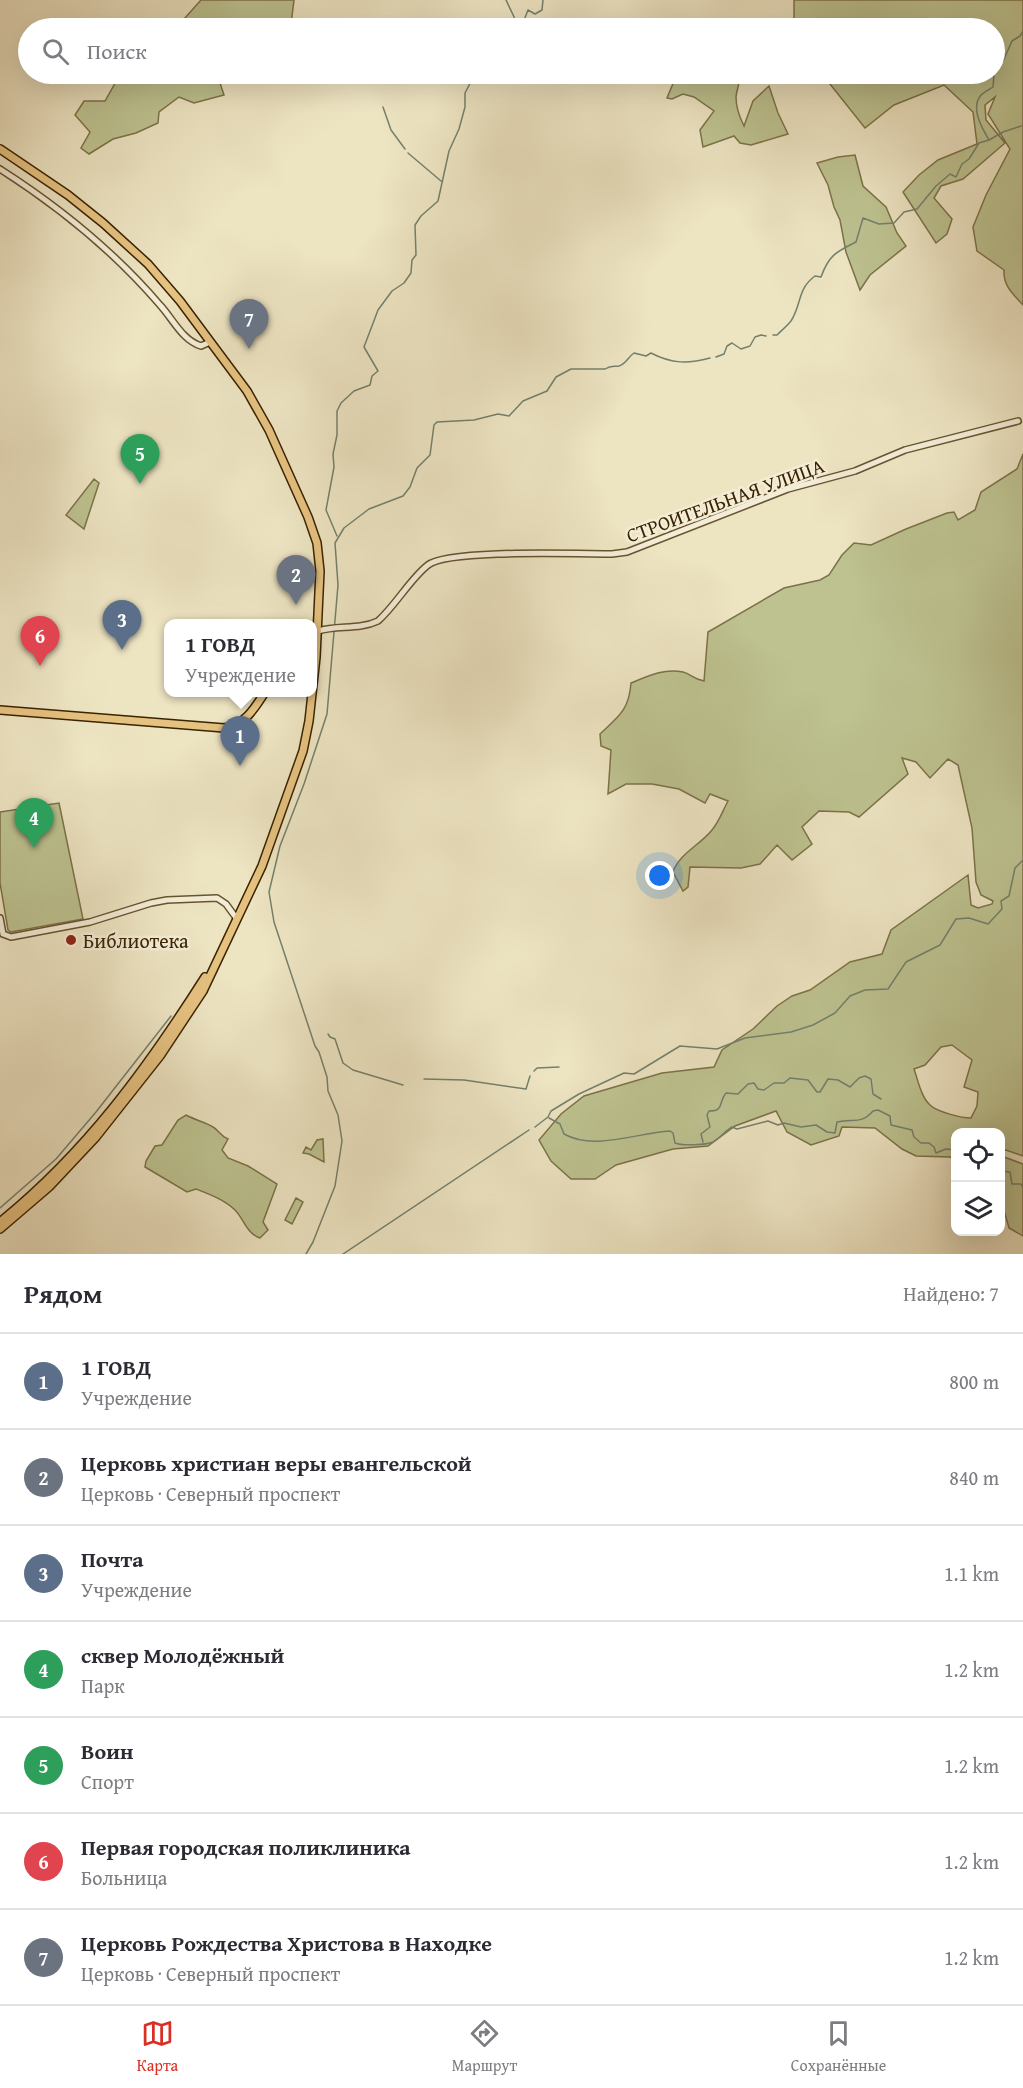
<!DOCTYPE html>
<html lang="ru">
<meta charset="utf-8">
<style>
:root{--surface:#fff;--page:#f2f2f3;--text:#2b2b33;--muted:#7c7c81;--line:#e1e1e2;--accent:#d93025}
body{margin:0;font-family:"Gentium Book Plus",serif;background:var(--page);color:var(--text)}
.controls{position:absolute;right:18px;bottom:18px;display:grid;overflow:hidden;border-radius:12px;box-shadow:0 6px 24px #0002}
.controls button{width:54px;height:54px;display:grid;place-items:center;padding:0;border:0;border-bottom:2px solid var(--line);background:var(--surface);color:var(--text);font:30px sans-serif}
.you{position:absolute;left:660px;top:876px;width:21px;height:21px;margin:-15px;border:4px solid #fff;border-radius:50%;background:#1a73e8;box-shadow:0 0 0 9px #1a73e833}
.badge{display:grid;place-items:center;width:39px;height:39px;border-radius:50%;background:var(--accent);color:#fff;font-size:20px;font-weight:700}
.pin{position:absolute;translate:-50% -50px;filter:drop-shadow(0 2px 3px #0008)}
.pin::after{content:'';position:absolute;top:32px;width:21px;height:18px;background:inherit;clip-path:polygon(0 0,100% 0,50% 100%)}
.popup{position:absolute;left:164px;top:619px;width:153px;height:78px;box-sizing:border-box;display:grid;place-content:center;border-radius:12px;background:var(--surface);filter:drop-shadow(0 2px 4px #0005);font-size:20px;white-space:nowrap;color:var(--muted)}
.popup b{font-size:22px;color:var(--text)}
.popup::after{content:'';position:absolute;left:50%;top:100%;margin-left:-12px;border:12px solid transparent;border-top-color:var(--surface)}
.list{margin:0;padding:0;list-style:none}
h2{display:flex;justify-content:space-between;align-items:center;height:78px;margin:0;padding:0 24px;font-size:26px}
h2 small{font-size:20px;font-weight:400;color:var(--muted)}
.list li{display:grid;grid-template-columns:39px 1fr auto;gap:18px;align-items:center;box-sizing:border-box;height:96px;padding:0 24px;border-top:2px solid var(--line)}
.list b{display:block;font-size:22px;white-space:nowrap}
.list p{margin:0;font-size:20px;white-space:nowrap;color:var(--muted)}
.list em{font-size:20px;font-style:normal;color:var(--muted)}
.icon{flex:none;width:33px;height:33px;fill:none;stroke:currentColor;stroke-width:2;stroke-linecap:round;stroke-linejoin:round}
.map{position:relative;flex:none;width:1023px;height:1254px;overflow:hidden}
.search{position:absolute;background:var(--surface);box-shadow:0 6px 24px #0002;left:18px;right:18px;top:18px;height:66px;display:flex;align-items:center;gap:15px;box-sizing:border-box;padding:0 21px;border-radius:33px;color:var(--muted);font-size:22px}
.sheet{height:750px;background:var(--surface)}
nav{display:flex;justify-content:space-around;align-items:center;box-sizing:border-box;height:84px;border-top:2px solid var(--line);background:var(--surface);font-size:16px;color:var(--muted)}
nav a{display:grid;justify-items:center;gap:3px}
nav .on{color:var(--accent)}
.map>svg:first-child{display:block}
.green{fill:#bdc290;stroke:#7c7248;stroke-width:1.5;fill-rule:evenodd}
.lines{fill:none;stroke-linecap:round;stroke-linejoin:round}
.stream{stroke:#73806d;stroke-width:1.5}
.minor-casing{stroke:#675330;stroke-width:8}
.major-casing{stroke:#3a2300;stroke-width:10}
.minor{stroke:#f3edd7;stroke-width:5}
.major{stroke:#e6c281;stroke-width:7}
.poi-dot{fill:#8f2418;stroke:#f3edd7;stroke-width:2}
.labels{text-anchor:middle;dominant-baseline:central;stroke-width:5;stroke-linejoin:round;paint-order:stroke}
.street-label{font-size:20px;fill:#3a2300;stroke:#f3edd7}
.poi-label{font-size:20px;fill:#3a2300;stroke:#f3edd7;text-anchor:start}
</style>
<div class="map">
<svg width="1023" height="1254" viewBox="0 0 1023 1254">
<rect width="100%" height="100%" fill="#ede4c2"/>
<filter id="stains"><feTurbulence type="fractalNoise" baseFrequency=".00333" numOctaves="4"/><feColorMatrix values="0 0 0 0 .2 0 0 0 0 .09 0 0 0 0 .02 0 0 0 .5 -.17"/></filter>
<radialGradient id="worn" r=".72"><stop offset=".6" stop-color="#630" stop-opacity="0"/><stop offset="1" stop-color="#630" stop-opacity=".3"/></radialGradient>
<path class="green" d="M201,0H294L291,24L284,28H176Z
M794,0H1023V305C1013,294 1003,286 1004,270L977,251L973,227L986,195L1010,149L988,114L995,97L985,105L986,120L1005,143L963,179L941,186L934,198L952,219L947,234L936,243L903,192L919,175L938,160L977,144L973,112L944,85L894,105L865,128L822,74H994V28H794Z
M128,74H217L224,95L194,103L179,97L159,112L158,123L136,133L113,139L89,154L81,148L90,132L75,115L84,101H105L118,78Z
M677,74H737C741,86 737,86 736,97C736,107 740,118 744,126L753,101L769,86L778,113L788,134L751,145L740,143L734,136L703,147L700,130L714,111L694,97L683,94L672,99L667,98Z
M855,155L863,186L886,207L897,233L906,246L870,275L860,290L846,252L840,220L834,207L828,185L817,163L838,157Z
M1023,454V1156L1003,1149L1004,1157L1023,1164V1236L1009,1228C1005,1212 993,1185 1004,1169H1001L1000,1132H956L955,1159L950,1157L916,1156L902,1149L875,1128L842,1127L839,1136L811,1145L787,1132L776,1111L735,1126L708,1146L673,1149L616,1165L595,1179H571L551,1161L539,1140L561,1114L584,1096L662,1073L714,1067L722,1050L753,1029L777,1006L792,996L810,990L850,962L882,954L891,930L968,875L971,905L978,908L992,904L993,901L981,895L976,882L972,828L958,765L948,759L930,778L916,762L902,758L908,774L859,817L849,812L819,811L802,827L812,844L792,860L777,845L760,864L741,868L690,867L688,887L683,891L673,872C679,854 700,845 712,830C719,822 723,810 728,801L710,794L705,803L679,789L652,784H626L608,794L611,750L601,746L600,734C619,716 629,710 631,683C648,676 664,668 683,672C691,674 693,679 704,681L708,632L784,588L820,580L829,575L842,555L854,543L871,545L906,529L947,513L954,512L958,520L975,510L981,492L1017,469ZM952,1045L972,1060L964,1087L978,1092L977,1106L971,1118C962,1118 937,1112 930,1105C921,1097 918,1080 914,1069L925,1065L941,1047Z
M94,479L99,483L84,529L66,515Z
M59,803L83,919L11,932L8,930L0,883V812Z
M186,1115C195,1120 205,1122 213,1127C219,1130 220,1136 228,1139L222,1150L228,1158L248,1166L277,1184L263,1222L268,1230L260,1238C246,1233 244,1219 235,1210C225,1200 209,1194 196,1189L187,1192L145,1167L146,1161L155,1146L162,1145L178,1120Z
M323,1139L324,1162L309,1154L303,1153L306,1147L311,1150L317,1140Z
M296,1198L303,1202L292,1224L285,1220Z"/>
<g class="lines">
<path class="stream" d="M506,0L516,21L522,22
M521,28L528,10L535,14L542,10L543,0
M994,72L1004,59L1012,41L1020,36L1023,31
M383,107L391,130L405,149
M989,140L1003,132L1021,126
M408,153L441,181
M773,335H777C782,330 787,326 791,321C802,304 797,289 815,276L821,277C829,255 836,252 856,242L863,218L879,224L894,223L904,212L917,209L936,186L950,174L956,177L962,164L969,159L979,143L989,140C982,128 970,108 981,95C984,92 990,89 993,87L994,74
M716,357L724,354L727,346L732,343L741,349L750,346L755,337L761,335L766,336
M337,536L326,510L334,467L333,454L337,435V411L341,403L354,391L370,385L372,376L378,371L364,347L378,310L392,291L404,283L411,273L412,260L416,255L415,225L421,216L438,201L449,151L459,129L465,107V93L475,74
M328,1034L330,1037L335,1039L343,1063L353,1070L403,1085
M534,1071L537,1068L559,1067
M424,1079L464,1080L526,1089L530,1076
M549,1118L560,1124L564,1134C594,1151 636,1133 670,1131L673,1133L675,1143C682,1146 706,1145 713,1142C720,1138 725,1131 732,1127L737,1129L768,1121L778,1125L784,1123L801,1127L816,1125L827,1132L835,1133L837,1122C853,1118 861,1125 873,1111L878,1110L890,1116L891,1125L912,1130L914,1137L921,1143H929L934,1147L936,1153L946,1149L956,1150
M535,1127L548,1117L551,1111L579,1094L624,1073L634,1074L680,1046L717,1049L745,1038L791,1032L813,1025L835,1013L850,996L865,990L888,989L906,962L940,945L956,919L969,918L988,924L1002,909L1001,901L1009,896L1015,868L1023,860
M703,1142L701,1134L710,1127L707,1115L709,1111C725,1111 718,1102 726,1093L738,1094L748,1084L754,1083L758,1089L764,1090L774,1083H784L790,1078L808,1080L817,1092H820L828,1079L838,1080L850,1087L859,1078L865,1076L871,1079L873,1094L881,1099
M1000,1171L1010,1172L1012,1184H1021L1023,1188
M0,1208L56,1159L96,1112L171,1016
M306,1254L313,1242L335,1186L342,1141L338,1115L328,1091L327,1077L319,1052L315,1046L274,922L269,892L280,846L304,784L327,714L338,585L335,543L344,528L369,509L403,496L410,487L417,468L430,455L434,425L437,422L474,420L498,414L509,416L523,401L547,391L556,377L571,369H605C611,365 614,367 619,366C626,364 628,357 634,353L646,356L651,353C672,364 688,364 710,358
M343,1254L529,1130"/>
<g class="minor-casing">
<path id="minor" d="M0,169C61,208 113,250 160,305C173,319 182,340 201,346L210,342
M318,631C338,625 359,630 378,621C396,605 410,579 428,565C448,549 579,554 612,554L627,552L788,489L855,471L905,450L1018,421
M0,918L3,934
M3,934L11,937L90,922L151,903L167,900L217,898L226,904L237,919"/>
</g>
<g class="major-casing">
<path id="major" d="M0,149L68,195L103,223L148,264L180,301L247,391L269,430L308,517L317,543L320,571L316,657L309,721L303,751L262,866L203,991L160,1056L96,1137L49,1187L0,1229
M0,710L224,728C244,726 255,708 265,692
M0,1222C86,1152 146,1070 205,977"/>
</g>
<use href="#minor" class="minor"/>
<use href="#major" class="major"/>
</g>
<circle class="poi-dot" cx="71" cy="940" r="6"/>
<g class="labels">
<g class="street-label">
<text transform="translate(725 500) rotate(-20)">СТРОИТЕЛЬНАЯ УЛИЦА</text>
</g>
<g class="poi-label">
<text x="83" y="940">Библиотека</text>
</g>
</g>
<rect width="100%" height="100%" filter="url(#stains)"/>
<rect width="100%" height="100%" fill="url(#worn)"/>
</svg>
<div class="controls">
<button><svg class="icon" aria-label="locate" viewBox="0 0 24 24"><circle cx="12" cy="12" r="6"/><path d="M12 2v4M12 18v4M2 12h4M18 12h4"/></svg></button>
<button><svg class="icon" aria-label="layers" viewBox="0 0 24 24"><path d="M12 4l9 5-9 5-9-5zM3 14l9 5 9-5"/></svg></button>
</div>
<div class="you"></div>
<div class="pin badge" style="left:240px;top:766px;background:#5c6f8a">1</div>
<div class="popup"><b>1 ГОВД</b>Учреждение</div>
<div class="pin badge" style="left:296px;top:605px;background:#6b7280">2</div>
<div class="pin badge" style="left:122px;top:650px;background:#5c6f8a">3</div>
<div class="pin badge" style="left:34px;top:848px;background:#2e9e5b">4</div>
<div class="pin badge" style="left:140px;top:484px;background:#2e9e5b">5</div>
<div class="pin badge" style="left:40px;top:666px;background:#e0444e">6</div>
<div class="pin badge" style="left:249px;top:349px;background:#6b7280">7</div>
<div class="search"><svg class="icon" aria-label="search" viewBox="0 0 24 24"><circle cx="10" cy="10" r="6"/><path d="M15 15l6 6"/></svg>Поиск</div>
</div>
<section class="sheet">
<h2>Рядом<small>Найдено: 7</small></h2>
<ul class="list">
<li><span class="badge" style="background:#5c6f8a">1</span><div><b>1 ГОВД</b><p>Учреждение</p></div><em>800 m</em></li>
<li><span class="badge" style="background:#6b7280">2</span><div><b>Церковь христиан веры евангельской</b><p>Церковь · Северный проспект</p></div><em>840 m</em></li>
<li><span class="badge" style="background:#5c6f8a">3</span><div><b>Почта</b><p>Учреждение</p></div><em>1.1 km</em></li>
<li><span class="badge" style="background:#2e9e5b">4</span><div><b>сквер Молодёжный</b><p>Парк</p></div><em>1.2 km</em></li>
<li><span class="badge" style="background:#2e9e5b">5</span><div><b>Воин</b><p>Спорт</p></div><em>1.2 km</em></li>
<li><span class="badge" style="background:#e0444e">6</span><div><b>Первая городская поликлиника</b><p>Больница</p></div><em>1.2 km</em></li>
<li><span class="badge" style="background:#6b7280">7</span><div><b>Церковь Рождества Христова в Находке</b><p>Церковь · Северный проспект</p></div><em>1.2 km</em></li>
</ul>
</section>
<nav>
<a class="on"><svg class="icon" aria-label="map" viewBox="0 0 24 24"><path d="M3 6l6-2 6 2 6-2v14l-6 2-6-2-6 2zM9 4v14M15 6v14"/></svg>Карта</a>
<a><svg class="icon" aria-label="directions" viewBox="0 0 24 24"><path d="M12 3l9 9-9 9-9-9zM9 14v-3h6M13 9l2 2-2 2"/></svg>Маршрут</a>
<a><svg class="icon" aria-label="saved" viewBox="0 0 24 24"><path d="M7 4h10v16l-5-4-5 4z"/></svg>Сохранённые</a>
</nav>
